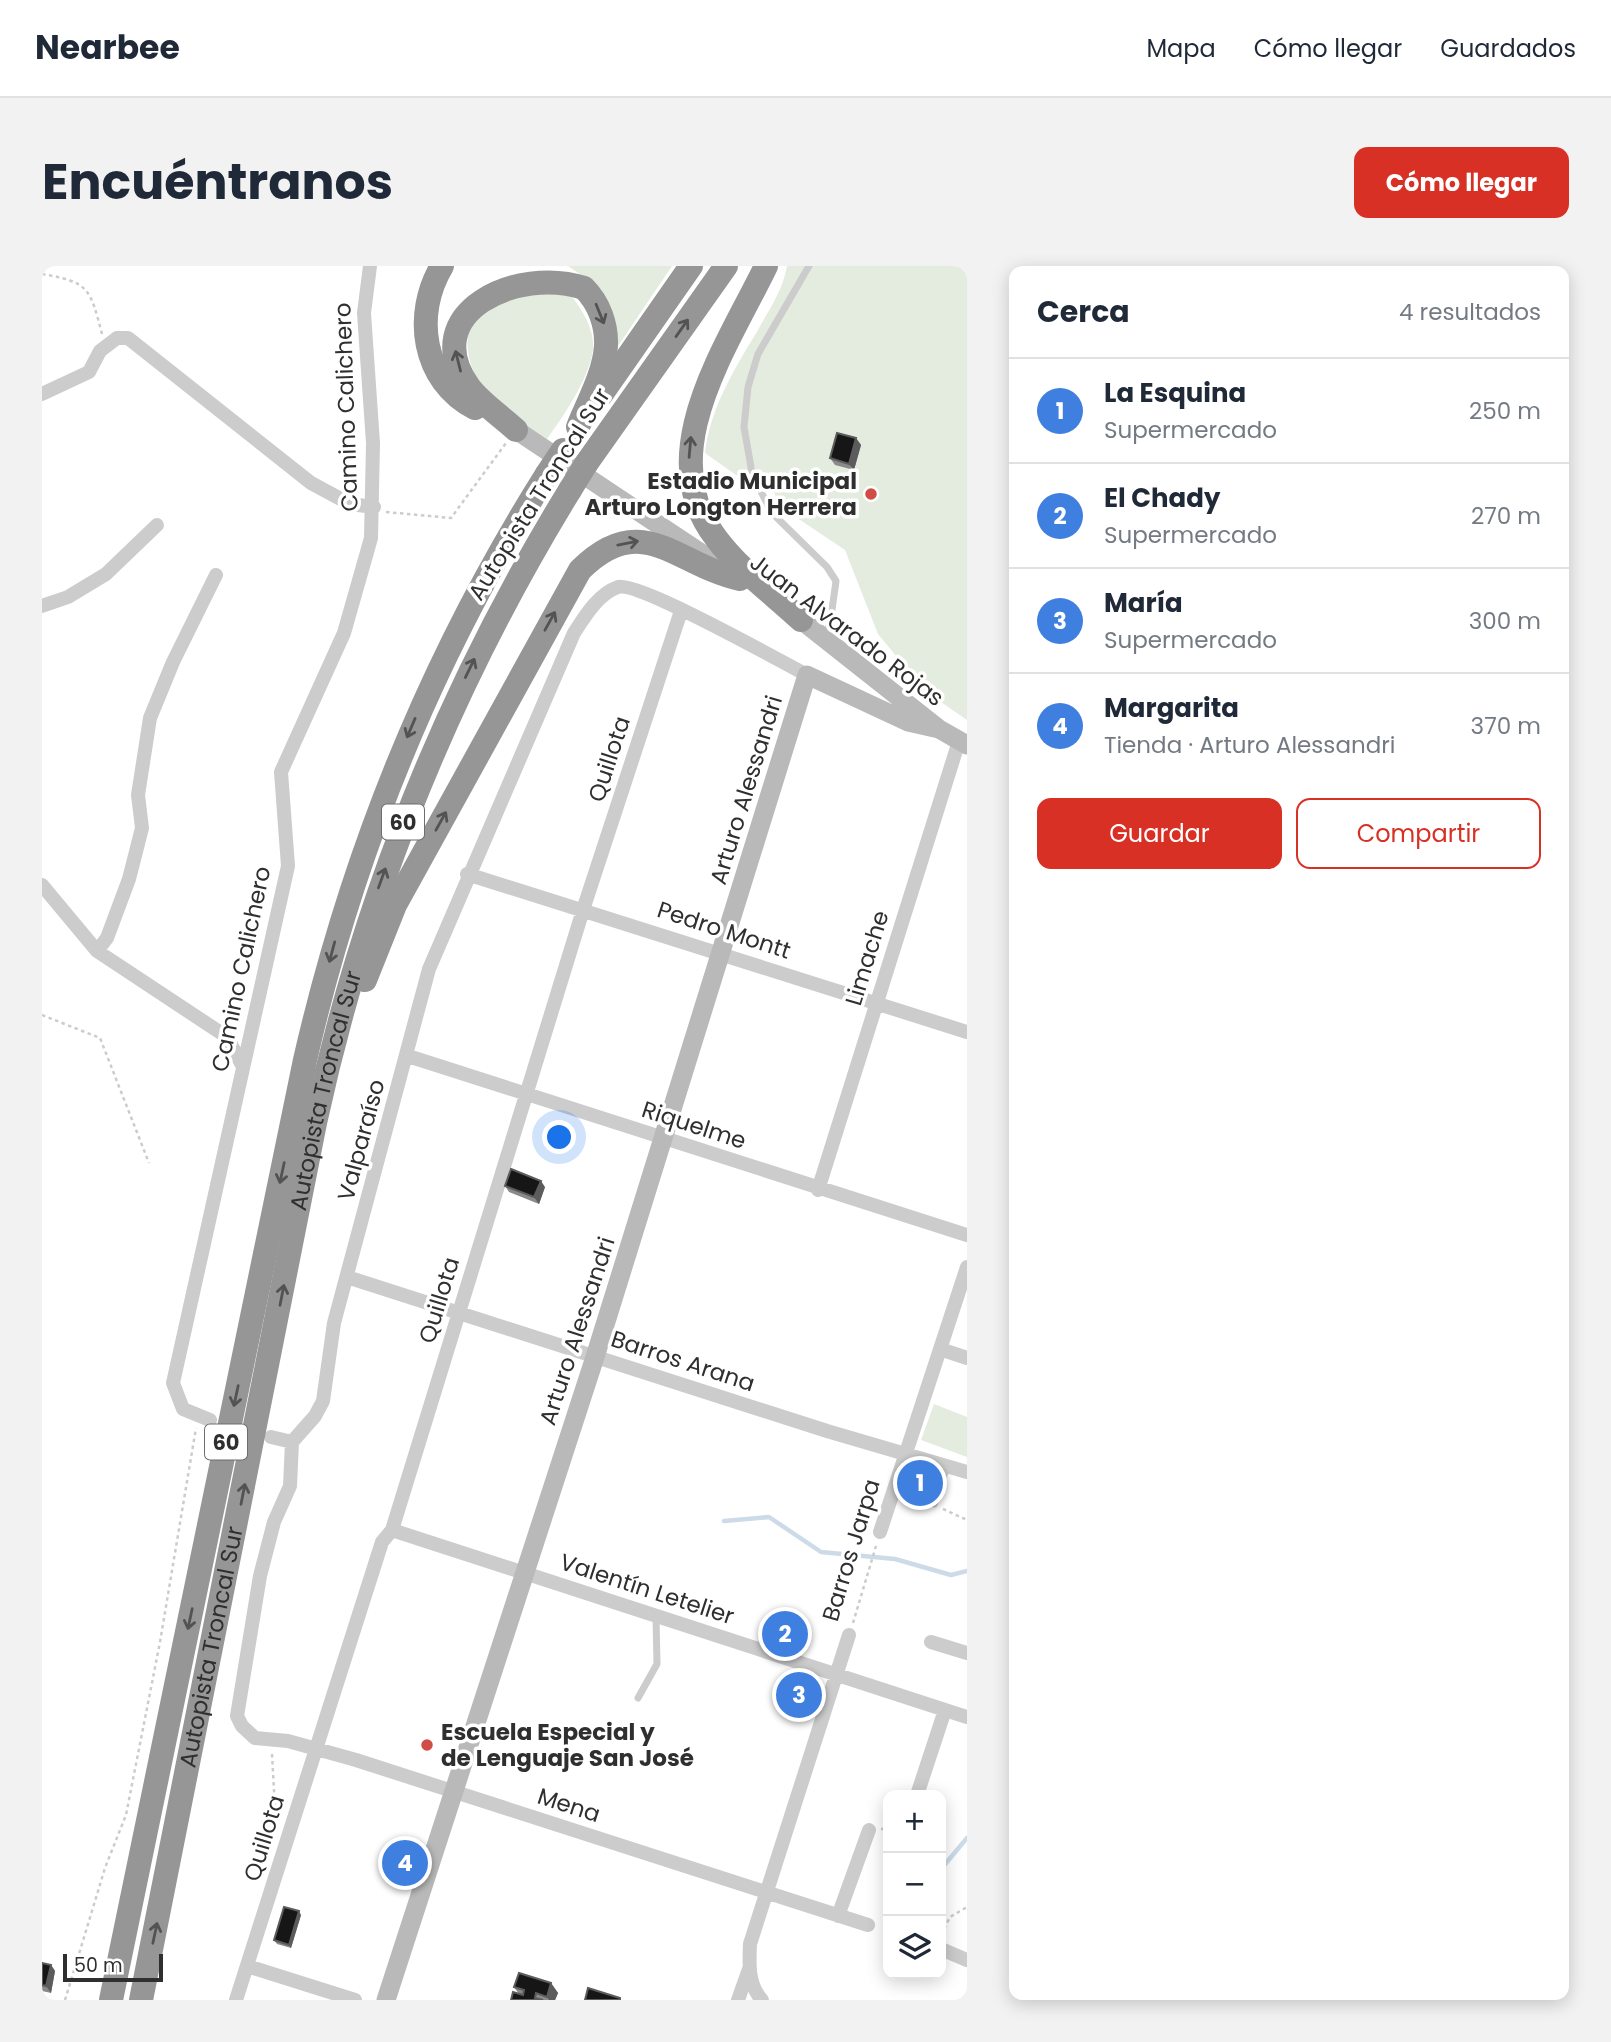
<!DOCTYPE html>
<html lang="es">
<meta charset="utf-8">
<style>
:root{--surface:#fff;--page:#f2f2f3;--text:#1f2937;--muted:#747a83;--line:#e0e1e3;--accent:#d93025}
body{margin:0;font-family:Poppins,sans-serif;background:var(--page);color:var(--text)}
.controls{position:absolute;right:21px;bottom:21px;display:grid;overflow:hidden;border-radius:14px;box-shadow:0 4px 18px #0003}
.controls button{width:63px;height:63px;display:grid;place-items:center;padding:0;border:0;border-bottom:2px solid var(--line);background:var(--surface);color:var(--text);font:35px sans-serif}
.scale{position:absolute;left:21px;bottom:18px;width:100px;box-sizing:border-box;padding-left:7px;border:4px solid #2f2f2f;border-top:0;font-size:19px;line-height:24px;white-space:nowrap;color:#2f2f2f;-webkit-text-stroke:5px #fff;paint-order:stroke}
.you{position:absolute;left:518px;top:872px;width:24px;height:24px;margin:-18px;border:5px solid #fff;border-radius:50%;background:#1a73e8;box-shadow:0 0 0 10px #1a73e833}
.badge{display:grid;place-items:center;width:46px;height:46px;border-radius:50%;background:var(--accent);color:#fff;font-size:23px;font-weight:700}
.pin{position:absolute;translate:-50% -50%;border:4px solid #fff;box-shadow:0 2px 7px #0006}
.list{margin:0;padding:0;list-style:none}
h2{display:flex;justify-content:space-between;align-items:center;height:91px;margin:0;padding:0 28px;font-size:30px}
h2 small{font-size:23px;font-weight:400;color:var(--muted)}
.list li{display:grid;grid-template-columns:46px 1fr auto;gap:21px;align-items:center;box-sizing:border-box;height:105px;padding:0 28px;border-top:2px solid var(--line)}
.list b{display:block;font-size:26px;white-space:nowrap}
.list p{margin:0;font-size:23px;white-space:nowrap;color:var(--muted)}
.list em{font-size:23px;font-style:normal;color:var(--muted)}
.actions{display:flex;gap:14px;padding:21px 28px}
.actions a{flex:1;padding:16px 0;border:2px solid var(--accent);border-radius:14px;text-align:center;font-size:24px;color:var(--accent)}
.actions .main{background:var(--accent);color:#fff}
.icon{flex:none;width:38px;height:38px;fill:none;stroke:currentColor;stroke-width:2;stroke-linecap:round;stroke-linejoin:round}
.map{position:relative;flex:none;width:925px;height:1734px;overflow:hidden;border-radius:14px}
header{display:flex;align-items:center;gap:42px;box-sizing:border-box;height:98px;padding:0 35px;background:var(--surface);border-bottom:2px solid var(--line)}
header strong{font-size:33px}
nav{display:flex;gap:38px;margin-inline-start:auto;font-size:24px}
.intro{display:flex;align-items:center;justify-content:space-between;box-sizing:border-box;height:168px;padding:0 42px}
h1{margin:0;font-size:49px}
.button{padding:18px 32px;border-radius:14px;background:var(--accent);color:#fff;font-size:24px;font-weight:700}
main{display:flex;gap:42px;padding:0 42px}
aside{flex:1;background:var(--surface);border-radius:14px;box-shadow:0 4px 18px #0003}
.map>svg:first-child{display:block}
.green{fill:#e4ebdf}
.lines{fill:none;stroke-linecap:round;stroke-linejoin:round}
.stream{stroke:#cddbe8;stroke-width:4.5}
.path{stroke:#ccc;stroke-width:2.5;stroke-dasharray:3.5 3.5;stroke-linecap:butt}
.service{stroke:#ccc;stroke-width:7}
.minor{stroke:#ccc;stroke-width:14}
.secondary{stroke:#b9b9b9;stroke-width:19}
.motorway{stroke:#969696;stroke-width:24}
.motorway-bridge{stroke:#969696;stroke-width:24}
.wall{fill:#8a8a8a}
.shaded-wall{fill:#5c5c5c}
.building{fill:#161616;stroke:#5c5c5c;stroke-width:2}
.oneway{stroke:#535353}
.poi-dot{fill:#d14b47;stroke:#fff;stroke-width:2.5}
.labels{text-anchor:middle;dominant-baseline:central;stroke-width:7;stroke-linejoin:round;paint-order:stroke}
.shield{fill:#fff;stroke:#6d6d6d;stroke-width:2}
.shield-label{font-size:21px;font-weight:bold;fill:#2f2f2f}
.street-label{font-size:23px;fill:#2f2f2f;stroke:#fff}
.poi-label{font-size:23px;font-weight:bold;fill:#2f2f2f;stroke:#fff;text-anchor:end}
</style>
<header>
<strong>Nearbee</strong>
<nav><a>Mapa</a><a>Cómo llegar</a><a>Guardados</a></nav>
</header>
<div class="intro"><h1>Encuéntranos</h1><a class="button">Cómo llegar</a></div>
<main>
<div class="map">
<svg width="925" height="1734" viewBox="0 0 925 1734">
<rect width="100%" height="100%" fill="#fff"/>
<path class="green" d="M526,0H630L574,83L551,17Z
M745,0H925V454L883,425L836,368L803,284L739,241L722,206L701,214L663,187C668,142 693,102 716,64C728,42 741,24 745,0Z
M524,22C536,39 549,55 551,75C554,103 521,151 505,173C488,161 461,149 448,132C421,101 418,62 440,28Z
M892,1138L925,1151V1191L879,1174Z"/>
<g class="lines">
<path class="stream" d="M682,1255L727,1251L779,1286L853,1293L909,1309L925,1305
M899,1603L925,1572"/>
<path class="path" d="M0,8C48,16 48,23 60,68
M344,246L409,252L464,177
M0,749L58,772L107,897
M901,1243L925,1254
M811,1357L834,1280
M230,1488L234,1561
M839,1563H845L846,1558
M899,1669L908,1651L925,1641
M23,1734L63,1602L84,1549L118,1376L154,1162"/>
<path class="service" d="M767,0L716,88L706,121L702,161L710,207L729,246L785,301L794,315L788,358L782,371
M892,1238L905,1200
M596,1432L615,1398L614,1351"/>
<path class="minor" d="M0,128L47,106L58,85L75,72H86L269,217L308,238L332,241
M0,340L26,331L64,308L115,259
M765,409C738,395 596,315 576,321C556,328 543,350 532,367L387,703L292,1057L281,1135L273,1150L250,1176L248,1220L232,1256L218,1310L195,1450L200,1460L213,1472L246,1475L314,1494L826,1659
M425,608L925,766
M0,619L55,685L185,771L201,801
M55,685L65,672L87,613L100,562L96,529L108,452L131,396L174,309
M366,790L925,969
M776,924L917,475
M305,1011L785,1165L925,1206
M898,1083L925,1092
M168,1154L141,1143L131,1117L246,600L239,506L302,367L329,272L331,177L322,47L328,0
M229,1171L250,1176
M350,1264L925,1451
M838,1266L925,1001
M889,1376L925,1387
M875,1529L903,1444
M796,1650L827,1564
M899,1683L925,1694
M205,1700L313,1734
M194,1734L340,1276L350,1264L541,644L639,345
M696,1734L707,1703
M720,1734C706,1719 707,1698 708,1678L807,1369"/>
<path class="secondary" d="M474,164L671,295
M749,346L897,463L925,479
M344,1734L553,1091L765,409L866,456L897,463"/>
<g class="motorway">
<path d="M400,0C371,48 380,115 433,142"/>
<path d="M724,0C685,81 609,188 674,272C697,303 731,328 759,354"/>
<path d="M559,129L649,0"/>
<path d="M474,164C459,150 439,137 427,121C374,46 476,0 542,22C557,37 565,59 564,80C562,108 546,136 536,161"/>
<path d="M544,198L684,0"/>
<path d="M323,714L353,639L538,304C600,242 634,299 698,313"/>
<path d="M69,1734L263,794C311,584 390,390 505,208"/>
<path id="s1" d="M99,1734L273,857C322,630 407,421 528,224"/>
</g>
<path class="motorway-bridge" d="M505,208L521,184
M528,224L544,198"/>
</g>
<path class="wall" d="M814,172L819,179L812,204L793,199L788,192Z
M463,920L503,921L497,938L467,926Z
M889,1212L881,1228L867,1224L863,1218Z
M259,1649L249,1682L235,1678L232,1674Z
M0,1697L9,1699L13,1705L9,1727L0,1725Z
M509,1717L516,1727L513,1734H469L477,1728L472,1721Z"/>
<path class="shaded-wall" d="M814,172L819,179L812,204L807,198Z
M499,915L503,921L497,938L492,931Z
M884,1206L889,1212L881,1228L877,1222Z
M257,1645L259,1649L249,1682L247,1679Z
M9,1699L13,1705L9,1727L4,1720Z
M509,1717L516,1727L513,1734H507L505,1731Z"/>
<path class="building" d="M795,167L814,172L807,198L788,192Z
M469,903L499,915L492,931L463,920Z
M868,1201L884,1206L877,1222L863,1218Z
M242,1641L257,1645L247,1679L232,1674Z
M0,1697L9,1699L4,1720L0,1719Z
M477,1707L509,1717L505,1731L494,1727L493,1732L501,1734H469L471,1726L481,1729L482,1724L472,1721Z
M546,1722L578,1732V1734H543Z"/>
<defs><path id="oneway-shaft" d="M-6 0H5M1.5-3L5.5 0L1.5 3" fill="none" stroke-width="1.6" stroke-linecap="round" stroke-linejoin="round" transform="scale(1.75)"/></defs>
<g class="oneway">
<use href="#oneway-shaft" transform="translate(558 48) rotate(68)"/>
<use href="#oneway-shaft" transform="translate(640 62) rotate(-55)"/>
<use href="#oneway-shaft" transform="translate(416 95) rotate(-104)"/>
<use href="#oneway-shaft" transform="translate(648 181) rotate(-85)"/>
<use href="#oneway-shaft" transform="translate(586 277) rotate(-11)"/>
<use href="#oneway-shaft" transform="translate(508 355) rotate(-61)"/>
<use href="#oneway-shaft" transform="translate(428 402) rotate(-64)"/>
<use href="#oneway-shaft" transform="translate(369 462) rotate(113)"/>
<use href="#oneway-shaft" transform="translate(399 555) rotate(-61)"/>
<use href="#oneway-shaft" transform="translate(340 612) rotate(-70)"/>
<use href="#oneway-shaft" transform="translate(290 686) rotate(105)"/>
<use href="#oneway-shaft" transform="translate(240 907) rotate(102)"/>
<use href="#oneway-shaft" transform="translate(240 1029) rotate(-79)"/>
<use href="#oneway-shaft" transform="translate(194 1130) rotate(102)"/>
<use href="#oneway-shaft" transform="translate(201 1228) rotate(-79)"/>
<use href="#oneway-shaft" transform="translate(148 1353) rotate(102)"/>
<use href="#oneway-shaft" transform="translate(113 1667) rotate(-78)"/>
</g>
<g class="poi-dot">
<circle cx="829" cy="228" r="7"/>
<circle cx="385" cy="1479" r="7"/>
</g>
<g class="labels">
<g class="shield">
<rect x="340" y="538.5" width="42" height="35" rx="5"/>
<rect x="163" y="1158.5" width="42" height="35" rx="5"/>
</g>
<g class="shield-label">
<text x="361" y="556">60</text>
<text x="184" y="1176">60</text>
</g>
<g class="street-label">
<text transform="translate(304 141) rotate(-92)">Camino Calichero</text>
<text transform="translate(497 228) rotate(-58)">Autopista Troncal Sur</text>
<text transform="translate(805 364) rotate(37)">Juan Alvarado Rojas</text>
<text transform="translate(567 493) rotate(-72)">Quillota</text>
<text transform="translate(704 524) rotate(-73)">Arturo Alessandri</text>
<text transform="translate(682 664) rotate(18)">Pedro Montt</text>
<text transform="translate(825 692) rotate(-73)">Limache</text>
<text transform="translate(199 703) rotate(-78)">Camino Calichero</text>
<text stroke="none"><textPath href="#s1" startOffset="928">Autopista Troncal Sur</textPath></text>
<text transform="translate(652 859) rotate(18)">Riquelme</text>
<text transform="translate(319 874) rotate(-75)">Valparaíso</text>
<text transform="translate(397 1034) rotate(-73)">Quillota</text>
<text transform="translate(535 1065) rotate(-72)">Arturo Alessandri</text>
<text transform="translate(641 1095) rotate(18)">Barros Arana</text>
<text transform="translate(809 1284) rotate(-73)">Barros Jarpa</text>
<text transform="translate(605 1323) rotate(18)">Valentín Letelier</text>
<text stroke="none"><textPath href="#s1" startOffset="360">Autopista Troncal Sur</textPath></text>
<text transform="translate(527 1539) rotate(18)">Mena</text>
<text transform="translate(222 1572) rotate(-73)">Quillota</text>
</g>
<g class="poi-label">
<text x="815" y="215">Estadio Municipal<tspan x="815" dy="26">Arturo Longton Herrera</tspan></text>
<text x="399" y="1466" text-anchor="start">Escuela Especial y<tspan x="399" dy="26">de Lenguaje San José</tspan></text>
</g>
</g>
</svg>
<div class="controls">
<button>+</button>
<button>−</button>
<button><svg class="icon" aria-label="layers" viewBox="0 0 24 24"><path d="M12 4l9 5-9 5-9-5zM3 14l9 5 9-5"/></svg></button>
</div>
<div class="scale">50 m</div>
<div class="you"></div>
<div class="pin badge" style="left:878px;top:1217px;background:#3f7fe0">1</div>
<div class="pin badge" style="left:743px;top:1368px;background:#3f7fe0">2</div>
<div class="pin badge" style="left:757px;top:1429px;background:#3f7fe0">3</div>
<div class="pin badge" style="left:363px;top:1597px;background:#3f7fe0">4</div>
</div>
<aside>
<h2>Cerca<small>4 resultados</small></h2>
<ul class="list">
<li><span class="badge" style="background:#3f7fe0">1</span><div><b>La Esquina</b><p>Supermercado</p></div><em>250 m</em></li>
<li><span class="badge" style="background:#3f7fe0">2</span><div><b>El Chady</b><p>Supermercado</p></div><em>270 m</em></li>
<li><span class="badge" style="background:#3f7fe0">3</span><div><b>María</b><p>Supermercado</p></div><em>300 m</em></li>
<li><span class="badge" style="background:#3f7fe0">4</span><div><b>Margarita</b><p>Tienda · Arturo Alessandri</p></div><em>370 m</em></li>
</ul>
<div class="actions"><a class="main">Guardar</a><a>Compartir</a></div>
</aside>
</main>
